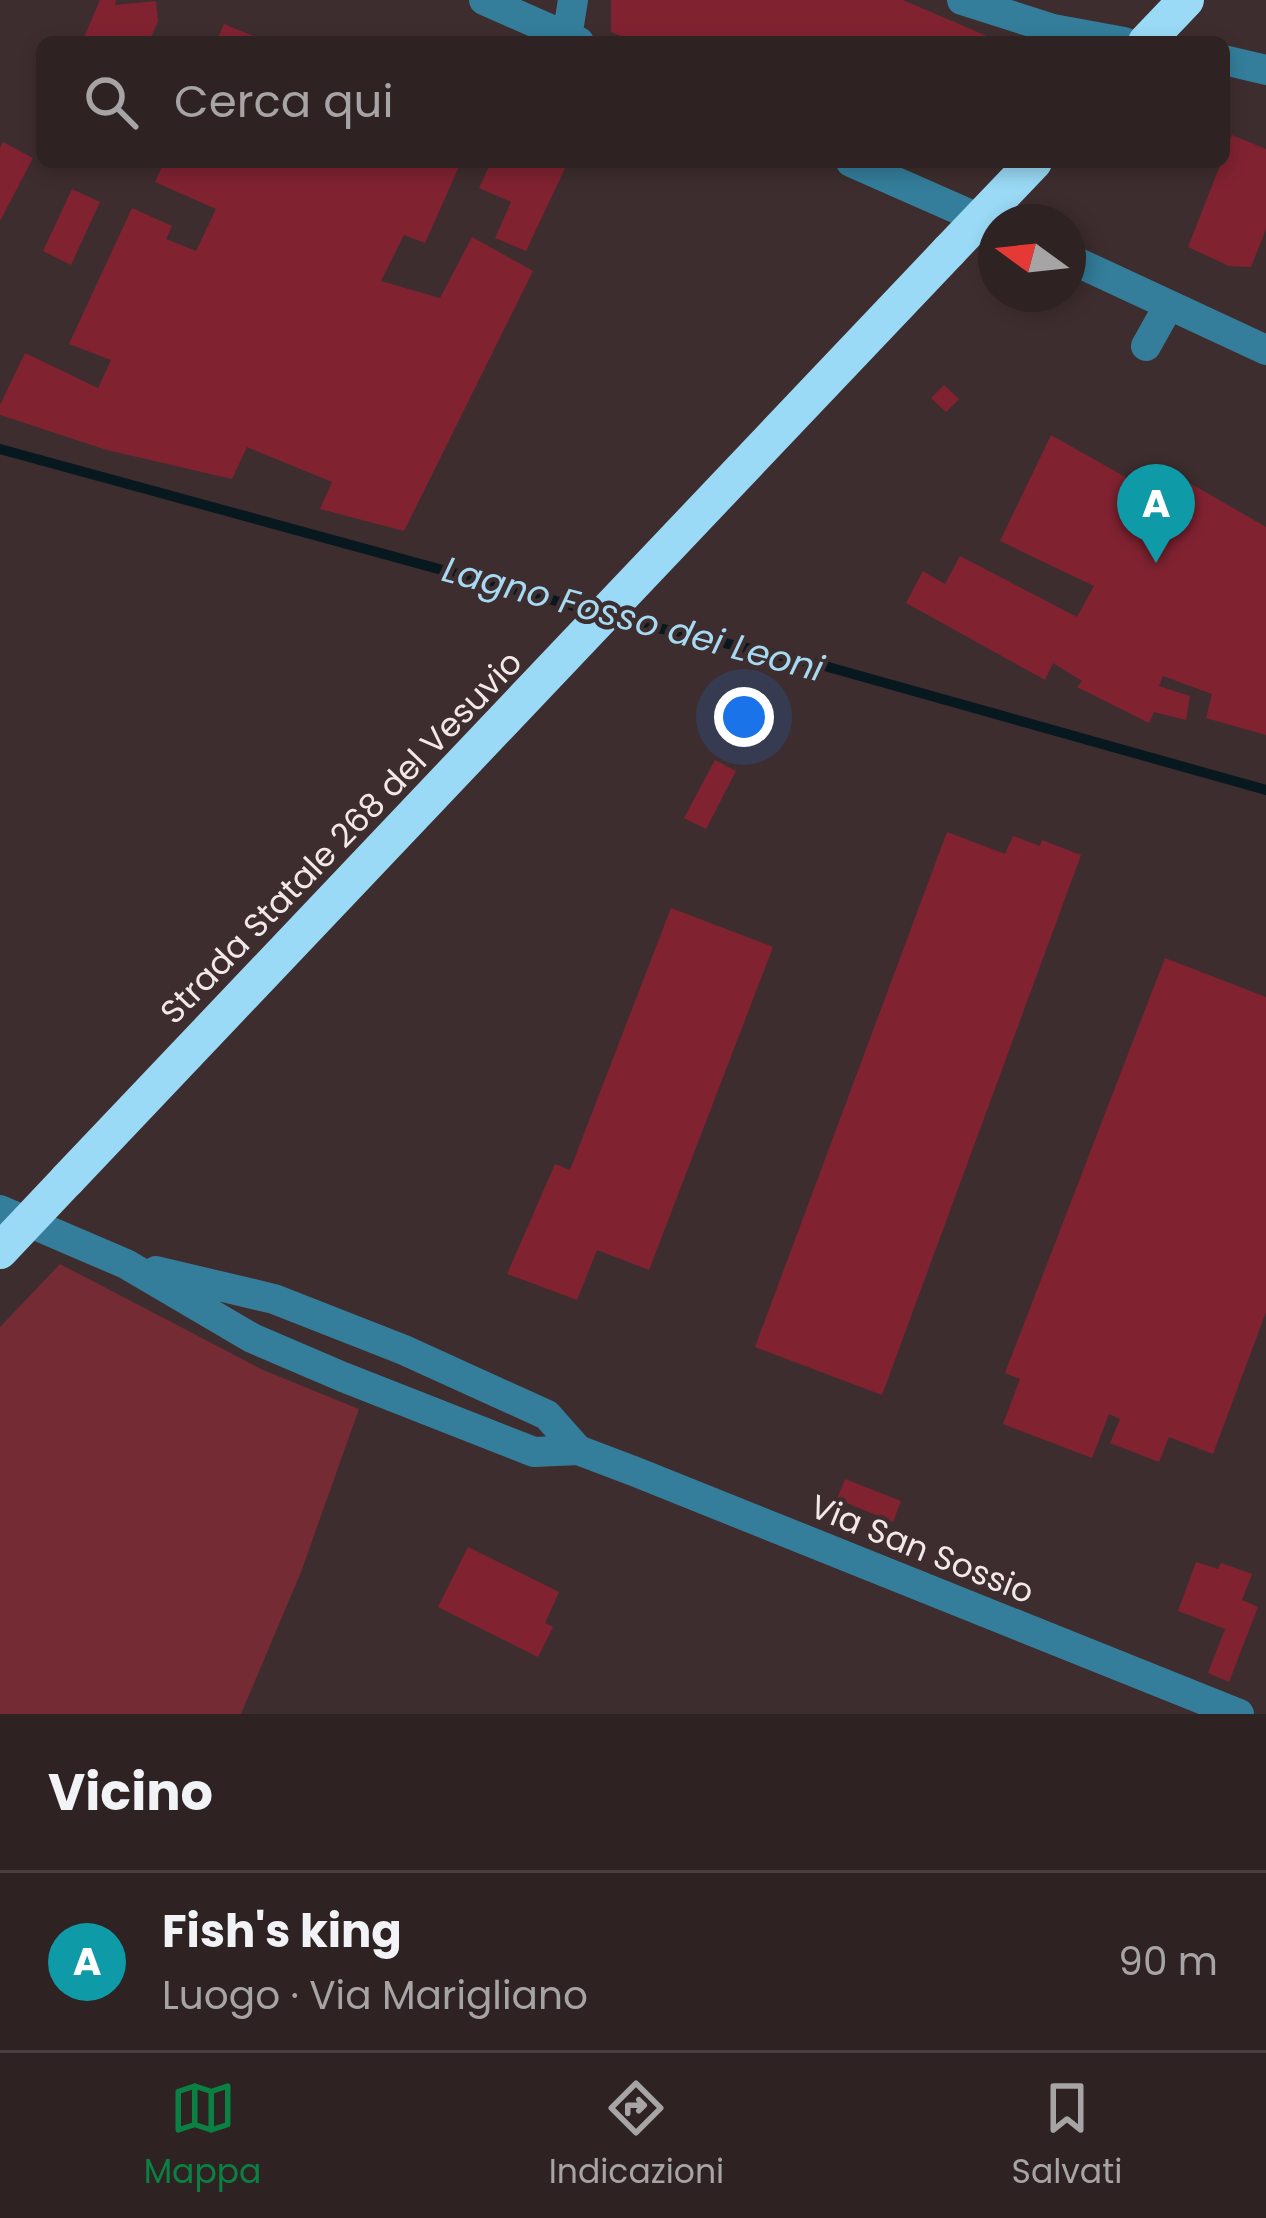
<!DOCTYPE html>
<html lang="it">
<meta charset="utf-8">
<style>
:root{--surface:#2e2222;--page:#3a2f2f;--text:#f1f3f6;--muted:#a7a4a5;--line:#493f40;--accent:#0b8043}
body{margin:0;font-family:Poppins,sans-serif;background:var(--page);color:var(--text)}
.compass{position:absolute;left:978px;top:204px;width:108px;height:108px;border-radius:50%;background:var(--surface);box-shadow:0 6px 18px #0003;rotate:285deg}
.you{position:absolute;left:744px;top:717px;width:42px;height:42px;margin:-30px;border:9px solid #fff;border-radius:50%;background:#1a73e8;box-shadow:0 0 0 18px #1a73e833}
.badge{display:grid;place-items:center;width:78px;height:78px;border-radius:50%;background:var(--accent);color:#fff;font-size:39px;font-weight:700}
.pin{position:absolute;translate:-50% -99px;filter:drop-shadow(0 3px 6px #0008)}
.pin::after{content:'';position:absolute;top:63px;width:42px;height:36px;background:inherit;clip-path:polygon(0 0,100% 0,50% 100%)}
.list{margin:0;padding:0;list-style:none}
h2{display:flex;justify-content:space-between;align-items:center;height:156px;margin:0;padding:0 48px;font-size:51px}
h2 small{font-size:39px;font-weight:400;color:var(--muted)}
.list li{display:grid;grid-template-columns:78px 1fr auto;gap:36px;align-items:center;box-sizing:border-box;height:180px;padding:0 48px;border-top:3px solid var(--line)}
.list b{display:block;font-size:45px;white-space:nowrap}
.list p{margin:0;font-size:39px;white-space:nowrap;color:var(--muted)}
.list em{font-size:39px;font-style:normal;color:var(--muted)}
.icon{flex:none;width:66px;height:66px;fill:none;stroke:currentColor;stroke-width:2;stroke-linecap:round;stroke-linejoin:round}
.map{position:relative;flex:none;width:1266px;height:1714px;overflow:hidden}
.search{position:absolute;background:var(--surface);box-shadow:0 6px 18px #0003;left:36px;right:36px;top:36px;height:132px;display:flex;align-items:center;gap:30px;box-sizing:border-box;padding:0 42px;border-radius:18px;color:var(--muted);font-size:45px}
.sheet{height:336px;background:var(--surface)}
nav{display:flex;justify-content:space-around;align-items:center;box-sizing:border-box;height:168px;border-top:3px solid var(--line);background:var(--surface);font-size:33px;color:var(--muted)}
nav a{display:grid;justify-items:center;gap:6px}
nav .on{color:var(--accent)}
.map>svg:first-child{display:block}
.green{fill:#742b34}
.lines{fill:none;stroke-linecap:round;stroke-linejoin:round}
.stream{stroke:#08181f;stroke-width:10}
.building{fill:#812231}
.minor{stroke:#347e9b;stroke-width:30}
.highway{stroke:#9adaf6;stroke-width:36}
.highway-bridge{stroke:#9adaf6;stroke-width:36}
.labels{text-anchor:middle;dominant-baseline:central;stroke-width:9;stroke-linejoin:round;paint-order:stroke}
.street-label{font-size:33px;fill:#f3e8e8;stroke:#3e2d2e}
.water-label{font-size:36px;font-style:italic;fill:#a5daf2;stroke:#3e2d2e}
</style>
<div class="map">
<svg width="1266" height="1714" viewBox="0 0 1266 1714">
<rect width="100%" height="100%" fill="#3e2d2e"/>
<path class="green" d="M60,1264L263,1370L359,1409L301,1572L241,1714H0V1327Z"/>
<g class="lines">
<path class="stream" d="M0,449L596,612
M614,618L814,663L1266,790"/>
</g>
<path class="building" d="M100,0H116L115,5L156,1L158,21L149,42H82Z
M611,0H903L1001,42H634L611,32Z
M224,24L268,42H216Z
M1232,135L1266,149V229L1251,267L1229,266L1188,247Z
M3,142L33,158L0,221V148Z
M164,162H461L425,243L404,235L381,281L440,298L472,237L533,271L404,531L320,509L332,482L247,447L232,479L107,450L0,415V405L25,353L98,388L111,360L69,344L132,208L172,226L166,239L196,251L216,209L155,182Z
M491,162H568L526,251L495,238L511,202L479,188Z
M72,189L100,202L71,265L43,251Z
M944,385L959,399L946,412L931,398Z
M1051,435L1143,487L1157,464L1266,527V735L1206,718L1212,694L1163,676L1159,686L1190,696L1186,720L1154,712L1149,723L1077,687L1082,681L1053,663L1045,680L906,603L923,571L945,584L960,556L1077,617L1094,586L1000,541Z
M715,760L736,771L706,829L684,818Z
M947,832L1005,854L1013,836L1040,846L1042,840L1081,855L882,1395L755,1347Z
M671,908L773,947L649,1270L597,1250L577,1300L507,1274L555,1164L570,1170Z
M1165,958L1266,997V1312L1213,1454L1169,1437L1159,1462L1110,1443L1120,1419L1109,1414L1092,1458L1003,1424L1020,1379L1005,1373Z
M845,1479L901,1501L893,1522L837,1499Z
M468,1547L559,1592L545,1623L553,1627L538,1657L438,1607Z
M1196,1562L1218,1569L1221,1563L1252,1574L1242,1600L1258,1607L1229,1682L1208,1673L1225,1629L1178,1611Z"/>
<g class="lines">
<path class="minor" d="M484,0L579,42
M962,0L1053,29L1124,42
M567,37L573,0
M1224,60L1266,70
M851,162L996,226
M1068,258L1266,350
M1146,346L1169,305
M0,1210L126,1264L252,1338L343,1377L534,1452L578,1450L636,1472L1239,1714
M156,1271L274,1299L404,1350L547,1415L578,1450"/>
<path class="highway" d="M1146,42L1186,0
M67,1180L949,251"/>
<path class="highway-bridge" d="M949,251L1034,162
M0,1251L67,1180"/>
</g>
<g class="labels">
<g class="street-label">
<text transform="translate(341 837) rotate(-46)">Strada Statale 268 del Vesuvio</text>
<text transform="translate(922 1549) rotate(22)">Via San Sossio</text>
</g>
<g class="water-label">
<text transform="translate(633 619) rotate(15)">Lagno Fosso dei Leoni</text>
</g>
</g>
</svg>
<svg class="compass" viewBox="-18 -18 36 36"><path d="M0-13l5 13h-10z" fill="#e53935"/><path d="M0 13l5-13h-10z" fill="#a7a4a5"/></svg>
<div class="you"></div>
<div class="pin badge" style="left:1156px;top:563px;background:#0f9aa8">A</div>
<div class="search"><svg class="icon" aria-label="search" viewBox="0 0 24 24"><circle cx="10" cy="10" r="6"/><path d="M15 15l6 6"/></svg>Cerca qui</div>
</div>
<section class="sheet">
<h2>Vicino<small></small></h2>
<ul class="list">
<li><span class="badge" style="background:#0f9aa8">A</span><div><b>Fish's king</b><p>Luogo · Via Marigliano</p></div><em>90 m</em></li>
</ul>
</section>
<nav>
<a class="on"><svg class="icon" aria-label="map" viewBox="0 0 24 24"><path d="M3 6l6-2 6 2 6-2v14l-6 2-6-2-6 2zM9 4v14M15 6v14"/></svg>Mappa</a>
<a><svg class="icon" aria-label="directions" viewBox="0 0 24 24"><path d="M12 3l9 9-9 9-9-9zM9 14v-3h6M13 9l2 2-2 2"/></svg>Indicazioni</a>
<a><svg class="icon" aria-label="saved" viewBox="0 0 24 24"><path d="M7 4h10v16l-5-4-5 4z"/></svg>Salvati</a>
</nav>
